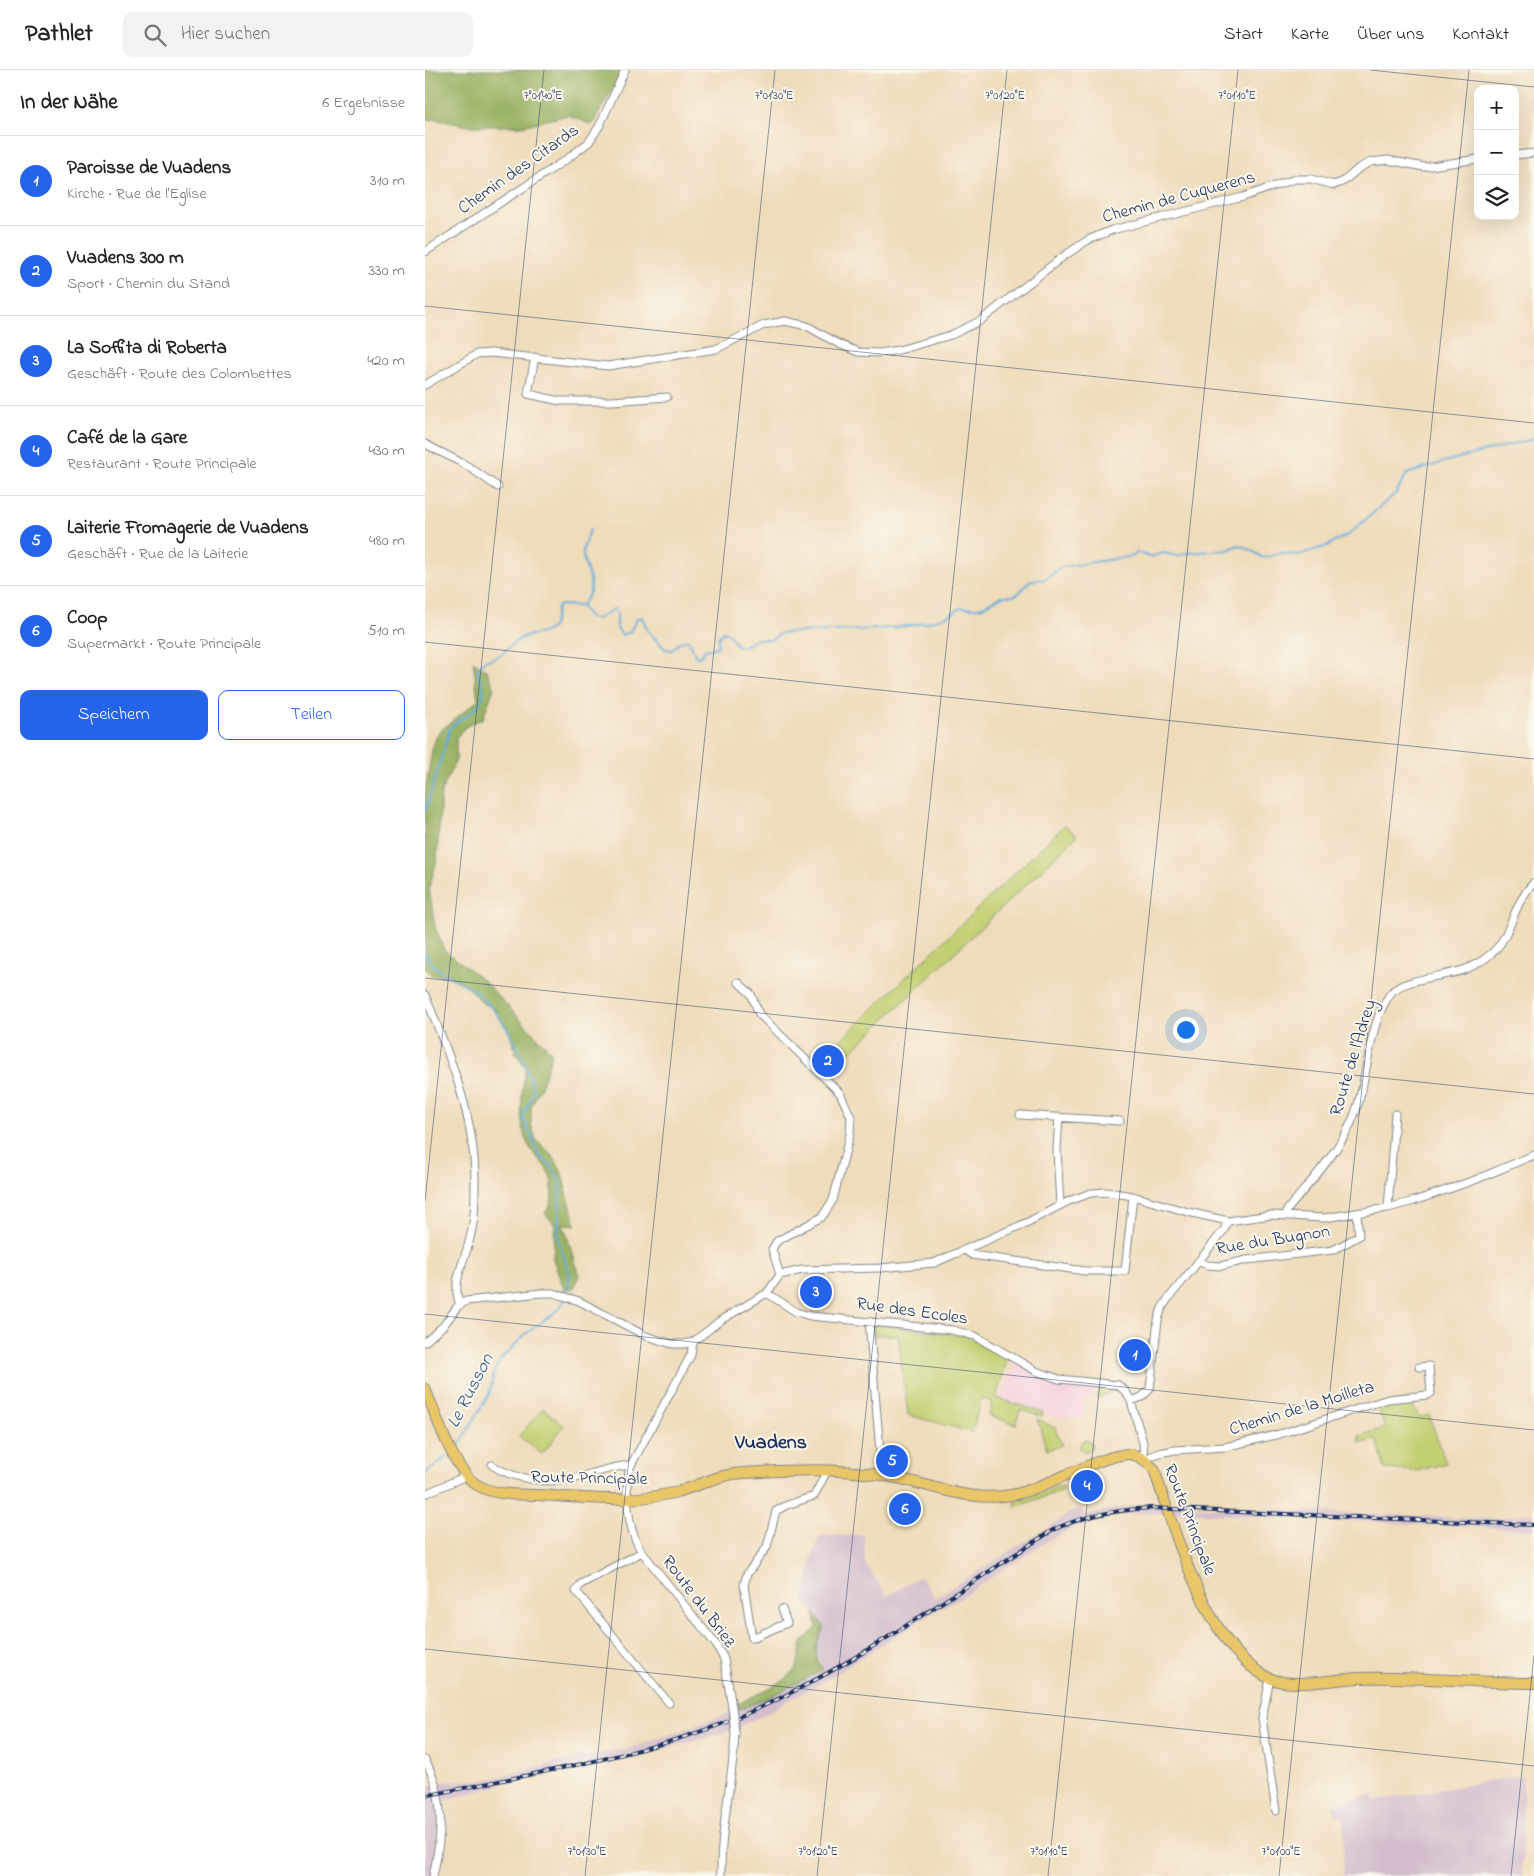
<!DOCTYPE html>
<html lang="de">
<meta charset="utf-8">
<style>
:root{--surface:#fff;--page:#f2f2f2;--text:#202124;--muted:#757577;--line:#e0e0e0;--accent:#2563eb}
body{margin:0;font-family:"Indie Flower",sans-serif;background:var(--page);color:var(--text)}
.controls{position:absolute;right:15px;top:15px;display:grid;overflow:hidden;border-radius:10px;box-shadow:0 5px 20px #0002}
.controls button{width:45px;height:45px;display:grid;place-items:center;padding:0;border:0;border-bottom:1px solid var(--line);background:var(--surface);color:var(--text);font:25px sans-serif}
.you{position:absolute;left:760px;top:959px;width:18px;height:18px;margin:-12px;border:4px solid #fff;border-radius:50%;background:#1a73e8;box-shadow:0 0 0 8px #1a73e833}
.badge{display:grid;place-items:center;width:32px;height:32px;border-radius:50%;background:var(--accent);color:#fff;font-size:16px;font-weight:700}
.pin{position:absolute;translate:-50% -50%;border:2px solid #fff;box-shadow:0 1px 5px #0006}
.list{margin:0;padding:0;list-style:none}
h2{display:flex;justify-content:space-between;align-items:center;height:65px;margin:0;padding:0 20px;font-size:21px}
h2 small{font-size:16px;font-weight:400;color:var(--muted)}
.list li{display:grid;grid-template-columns:32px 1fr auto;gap:15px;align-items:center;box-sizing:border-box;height:90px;padding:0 20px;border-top:1px solid var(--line)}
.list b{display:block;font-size:19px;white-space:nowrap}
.list p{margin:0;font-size:16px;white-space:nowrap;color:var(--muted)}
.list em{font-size:16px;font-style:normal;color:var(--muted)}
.actions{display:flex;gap:10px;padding:15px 20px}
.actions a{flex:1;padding:11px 0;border:1px solid var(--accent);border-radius:10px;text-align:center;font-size:18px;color:var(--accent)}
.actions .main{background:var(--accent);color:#fff}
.icon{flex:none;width:28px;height:28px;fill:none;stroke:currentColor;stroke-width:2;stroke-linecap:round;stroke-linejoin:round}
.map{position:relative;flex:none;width:1109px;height:1806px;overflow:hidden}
header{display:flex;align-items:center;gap:30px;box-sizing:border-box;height:70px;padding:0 25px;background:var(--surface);border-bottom:1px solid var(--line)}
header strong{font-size:24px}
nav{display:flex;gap:28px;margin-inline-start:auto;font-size:18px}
.search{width:350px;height:45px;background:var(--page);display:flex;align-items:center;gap:12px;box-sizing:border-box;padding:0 18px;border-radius:10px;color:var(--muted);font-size:19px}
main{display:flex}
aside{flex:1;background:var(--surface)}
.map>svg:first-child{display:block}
.built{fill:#f5cfdb}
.industrial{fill:#d1bdcc}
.green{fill:#c2cf71;stroke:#6e7f68}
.forest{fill:#99b263;stroke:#5a7060}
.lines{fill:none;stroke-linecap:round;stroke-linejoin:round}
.stream{stroke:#63acdb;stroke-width:2}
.minor-casing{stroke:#84868c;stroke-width:9}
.primary-casing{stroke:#84868c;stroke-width:12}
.minor{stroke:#fff;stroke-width:7}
.primary{stroke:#e9c769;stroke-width:10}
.rail-casing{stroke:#1b2f5e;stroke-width:4}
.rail{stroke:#fbf7ec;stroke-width:2;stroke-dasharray:5.5;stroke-linecap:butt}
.minor-bridge-casing{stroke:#84868c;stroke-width:9;stroke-linecap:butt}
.minor-bridge{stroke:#fff;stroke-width:7}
.ticks{fill:none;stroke:#1b2f5e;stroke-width:1;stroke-opacity:0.45}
.labels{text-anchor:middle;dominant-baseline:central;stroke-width:4;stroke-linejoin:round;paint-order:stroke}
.street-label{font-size:18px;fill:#1b2f5e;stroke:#fbf7ec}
.water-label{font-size:19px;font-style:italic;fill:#345b8a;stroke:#fbf7ec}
.quarter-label{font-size:20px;font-weight:bold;fill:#1b2f5e;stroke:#fbf7ec}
.ticks-label{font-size:12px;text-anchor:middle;fill:#1b2f5e;stroke:#fbf7ec;stroke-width:4;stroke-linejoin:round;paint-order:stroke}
</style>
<header>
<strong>Pathlet</strong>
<div class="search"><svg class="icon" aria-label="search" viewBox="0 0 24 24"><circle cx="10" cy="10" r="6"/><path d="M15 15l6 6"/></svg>Hier suchen</div>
<nav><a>Start</a><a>Karte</a><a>Über uns</a><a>Kontakt</a></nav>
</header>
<main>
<aside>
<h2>In der Nähe<small>6 Ergebnisse</small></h2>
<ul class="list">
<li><span class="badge">1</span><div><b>Paroisse de Vuadens</b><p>Kirche · Rue de l'Eglise</p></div><em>310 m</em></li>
<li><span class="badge">2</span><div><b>Vuadens 300 m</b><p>Sport · Chemin du Stand</p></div><em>330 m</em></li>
<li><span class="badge">3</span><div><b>La Soffita di Roberta</b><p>Geschäft · Route des Colombettes</p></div><em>420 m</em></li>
<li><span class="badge">4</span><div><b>Café de la Gare</b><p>Restaurant · Route Principale</p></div><em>430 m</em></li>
<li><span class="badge">5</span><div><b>Laiterie Fromagerie de Vuadens</b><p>Geschäft · Rue de la Laiterie</p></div><em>480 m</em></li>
<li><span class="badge">6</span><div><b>Coop</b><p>Supermarkt · Route Principale</p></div><em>510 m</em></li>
</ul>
<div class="actions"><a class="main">Speichern</a><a>Teilen</a></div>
</aside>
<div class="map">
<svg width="1109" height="1806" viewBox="0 0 1109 1806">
<rect width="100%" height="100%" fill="#fbf7ec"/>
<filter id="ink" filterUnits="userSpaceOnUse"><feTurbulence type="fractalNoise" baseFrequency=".02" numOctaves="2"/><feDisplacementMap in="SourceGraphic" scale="10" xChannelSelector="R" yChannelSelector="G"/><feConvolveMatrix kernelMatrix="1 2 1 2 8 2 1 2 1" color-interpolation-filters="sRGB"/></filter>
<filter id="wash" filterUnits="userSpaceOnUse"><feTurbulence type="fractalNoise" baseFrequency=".0096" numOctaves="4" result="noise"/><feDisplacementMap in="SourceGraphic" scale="20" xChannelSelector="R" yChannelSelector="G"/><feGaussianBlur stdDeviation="1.12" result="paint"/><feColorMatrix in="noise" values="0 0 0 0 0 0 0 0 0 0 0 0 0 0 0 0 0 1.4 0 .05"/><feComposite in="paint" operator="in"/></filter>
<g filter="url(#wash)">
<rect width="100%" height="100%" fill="#eedcba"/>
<path class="built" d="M591,1290L634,1309L670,1318L668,1327L659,1328L660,1347L628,1348L618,1342L575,1329Z"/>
<path class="industrial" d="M731,1435L1060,1449H1075L1109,1442V1460L750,1442L703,1444L660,1452L622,1471L532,1530L508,1542L401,1610L332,1648L299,1663L233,1680L84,1712L15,1732L8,1806H0V1717L17,1712L60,1710L127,1693L205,1678L275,1654L347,1626L398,1601L390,1577L399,1557L379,1528L387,1487L395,1466L439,1465L440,1493L462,1526L496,1506L510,1528L655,1437L660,1445L701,1437Z
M1098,1705L1097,1806H918L919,1748L910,1743L907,1735L948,1724L950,1731Z"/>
<path class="green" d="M640,755L652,766L416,991L405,980Z
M449,1254L542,1266L583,1287L571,1328L618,1342L617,1346L595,1340L591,1354L564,1346L567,1332L556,1329L547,1362L483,1345L473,1265H448Z
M674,1317L692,1318L693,1320L672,1328Z
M985,1329L994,1348L1004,1345L1021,1393L991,1401L960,1399L952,1370L935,1373L934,1366L960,1358L952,1335Z
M118,1338L139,1356L117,1384L94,1366Z
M612,1349L630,1358L637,1375L622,1380Z
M655 1376a6 6 0 1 1 12 0a6 6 0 1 1-12 0Z
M635,1416L639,1417V1420L590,1437L591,1431Z"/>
<path class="forest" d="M0,0H199L167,55L143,45L97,56H43L9,49L0,50Z
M48,591L62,601L69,618L58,648L40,657L31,668V690L16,722L12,790L4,818L10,857L19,880L57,909L127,983L116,1017L106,1036V1054L111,1070L125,1083L135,1098L151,1155L138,1154L155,1206L149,1218L140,1221L128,1189L130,1155L120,1143C126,1135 127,1132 127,1122C128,1094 110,1092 101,1070C93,1047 97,1020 101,997L91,984L85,963L70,939L56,932L41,915L23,906L7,905L0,898V724L8,674L14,662L53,630Z
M389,1543L399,1557C391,1574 387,1584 398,1600L347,1626L312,1640L311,1635L360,1610L372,1597L377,1572L392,1557Z"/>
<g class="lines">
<path class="stream" d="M156,536L165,548L172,549L189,539L192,543V558L197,565L205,562L212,548L217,547L223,561L240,579L247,580L255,572L263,570C268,576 267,582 272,587L276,586L280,580L293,577V568L298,562L304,564L312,576L317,577L332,569L346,570L356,563C399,559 504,565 535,538H555L577,526H589L595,522L605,511L620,509L637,497L702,487L709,486L712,482L725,487L738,483L752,486L761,483L803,480L813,475L826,480L838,488L857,483L873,485L902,476L924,464L971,423L982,404L1022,391L1109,369
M0,742L25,658C37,645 61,640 58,618C57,612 53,606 52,600L59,591C79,588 81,576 98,567C108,563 119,566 127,557C130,552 131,544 132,538L135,535L156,536C176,513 159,506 158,483C158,475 162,468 165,460
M0,883C10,906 35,908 52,923C80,947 100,987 109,1022L99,1043V1050L114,1085L127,1097L135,1111L133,1169L145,1205L141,1225
M33,1377L64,1324L70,1300L76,1289L102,1263L132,1241L140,1230
M0,1404L22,1386"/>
</g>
</g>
<g filter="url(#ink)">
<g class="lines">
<g class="minor-casing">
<path id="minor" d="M1090,85L1109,83
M0,182L142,89L164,72L175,55L200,0
M110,287L103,324L135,331H187L242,327
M0,315L52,284L66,283L183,296L291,279L339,255L360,251L382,256L414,274L433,282L455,283L474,280L526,265L555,251L639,186L663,170L687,160L818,127L870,109H886L909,115L919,111L934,98L946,92L963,90L999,97L1053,89
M0,374L41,395L73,417
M313,912L326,924L334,944L415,1023L426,1047L425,1064L408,1130L397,1147L352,1171L347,1179L355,1205
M0,925C24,984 50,1046 50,1111C50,1130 50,1149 45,1168C41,1189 25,1213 35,1234
M595,1045L695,1051
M634,1047L632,1080L635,1135
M963,1138L970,1044
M860,1146L863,1139C885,1112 911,1085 926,1053C944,1016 941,955 966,923C978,908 1022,907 1041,899C1093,877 1078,846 1109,812
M803,1151L799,1160L743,1229L737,1238L733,1250L725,1319L717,1327L706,1331L718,1373L719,1389L734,1383L750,1380L800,1377L855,1364L963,1329L1003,1325L1006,1323L1004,1296L994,1297
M540,1180L547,1185L660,1201H700L708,1126
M773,1191L782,1195L795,1196L822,1190L908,1180L934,1166L932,1144
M342,1223L371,1242L385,1246L527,1260L550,1266L611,1301L634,1309L693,1315L701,1322L706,1331
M444,1251L457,1405
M0,1272L19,1255L32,1237L41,1231L116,1223H128L154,1231L221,1266L247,1274H259L268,1272L296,1250L342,1223L355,1205L377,1200L455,1198L509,1193L601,1153L644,1131L666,1123L682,1122L708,1126L763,1142L803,1151L846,1145L899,1148L963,1138L989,1131L1050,1110L1109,1085
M268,1272L266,1285L206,1395C198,1419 203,1462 217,1482L292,1576L299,1589L307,1637
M67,1395C88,1409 121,1414 146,1409C167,1405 185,1396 206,1395
M0,1424L41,1406
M217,1482L156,1514L151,1521L244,1633
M357,1539L362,1553L327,1568L319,1515L322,1504L342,1477L351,1441L362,1435L389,1426L402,1401
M845,1609L837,1648L851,1741
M0,1690C21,1727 17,1766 8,1806
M296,1806C295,1758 308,1711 310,1663"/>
</g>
<g class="primary-casing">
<path id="primary" d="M0,1319C12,1346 28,1402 54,1416C72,1426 95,1424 114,1425C159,1428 204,1433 248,1423C272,1417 293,1404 318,1403C363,1400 411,1398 456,1405C503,1412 547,1436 595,1423C623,1416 683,1382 706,1384C716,1386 723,1392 729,1399C749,1459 782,1579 844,1608C868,1619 908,1609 934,1608C992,1606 1051,1613 1109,1613"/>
</g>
<use href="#minor" class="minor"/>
<use href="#primary" class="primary"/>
<g class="rail-casing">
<path id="rail" d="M0,1726C98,1705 211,1688 304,1651C420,1604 522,1527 628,1460C659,1445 692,1440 726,1438L1109,1455"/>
</g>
<use href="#rail" class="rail"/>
<g class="minor-bridge-casing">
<path id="minor-bridge" d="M307,1637L310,1663"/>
</g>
<use href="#minor-bridge" class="minor-bridge"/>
</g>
</g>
<path class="ticks" d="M945,0L1109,17M0,236L1109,353M0,572L1109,689M0,908L1109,1024M0,1131L119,0M0,1244L1109,1360M0,1579L1109,1696M160,1806L350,0M392,1806L582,0M623,1806L813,0M854,1806L1044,0M1086,1806L1109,1585"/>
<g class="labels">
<g class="street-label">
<text transform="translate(94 100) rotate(-35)">Chemin des Citards</text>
<text transform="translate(754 128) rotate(-15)">Chemin de Cuquerens</text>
<text transform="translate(929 988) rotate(-73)">Route de l'Adrey</text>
<text transform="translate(848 1171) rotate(-9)">Rue du Bugnon</text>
<text transform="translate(487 1242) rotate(8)">Rue des Ecoles</text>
<text transform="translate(877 1339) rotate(-17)">Chemin de la Moilleta</text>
<text transform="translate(164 1409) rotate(1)">Route Principale</text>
<text transform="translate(764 1450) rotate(69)">Route Principale</text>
<text transform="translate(273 1532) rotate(53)">Route du Briez</text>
</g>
<g class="water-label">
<text transform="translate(46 1321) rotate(-63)">Le Russon</text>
</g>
<g class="quarter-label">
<text x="346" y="1373">Vuadens</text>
</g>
</g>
<g class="ticks-label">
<text x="118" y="29">7°01'40"E</text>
<text x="349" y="29">7°01'30"E</text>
<text x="580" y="29">7°01'20"E</text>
<text x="812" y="29">7°01'10"E</text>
<text x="162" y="1785">7°01'30"E</text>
<text x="393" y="1785">7°01'20"E</text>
<text x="624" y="1785">7°01'10"E</text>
<text x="856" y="1785">7°01'00"E</text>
</g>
</svg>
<div class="controls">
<button>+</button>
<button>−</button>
<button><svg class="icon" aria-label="layers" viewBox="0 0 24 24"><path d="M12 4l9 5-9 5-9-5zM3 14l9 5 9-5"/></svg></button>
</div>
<div class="you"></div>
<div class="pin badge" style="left:710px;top:1285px">1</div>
<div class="pin badge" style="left:403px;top:991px">2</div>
<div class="pin badge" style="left:391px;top:1222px">3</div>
<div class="pin badge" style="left:662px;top:1416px">4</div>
<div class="pin badge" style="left:467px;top:1391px">5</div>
<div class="pin badge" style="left:480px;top:1439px">6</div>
</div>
</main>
